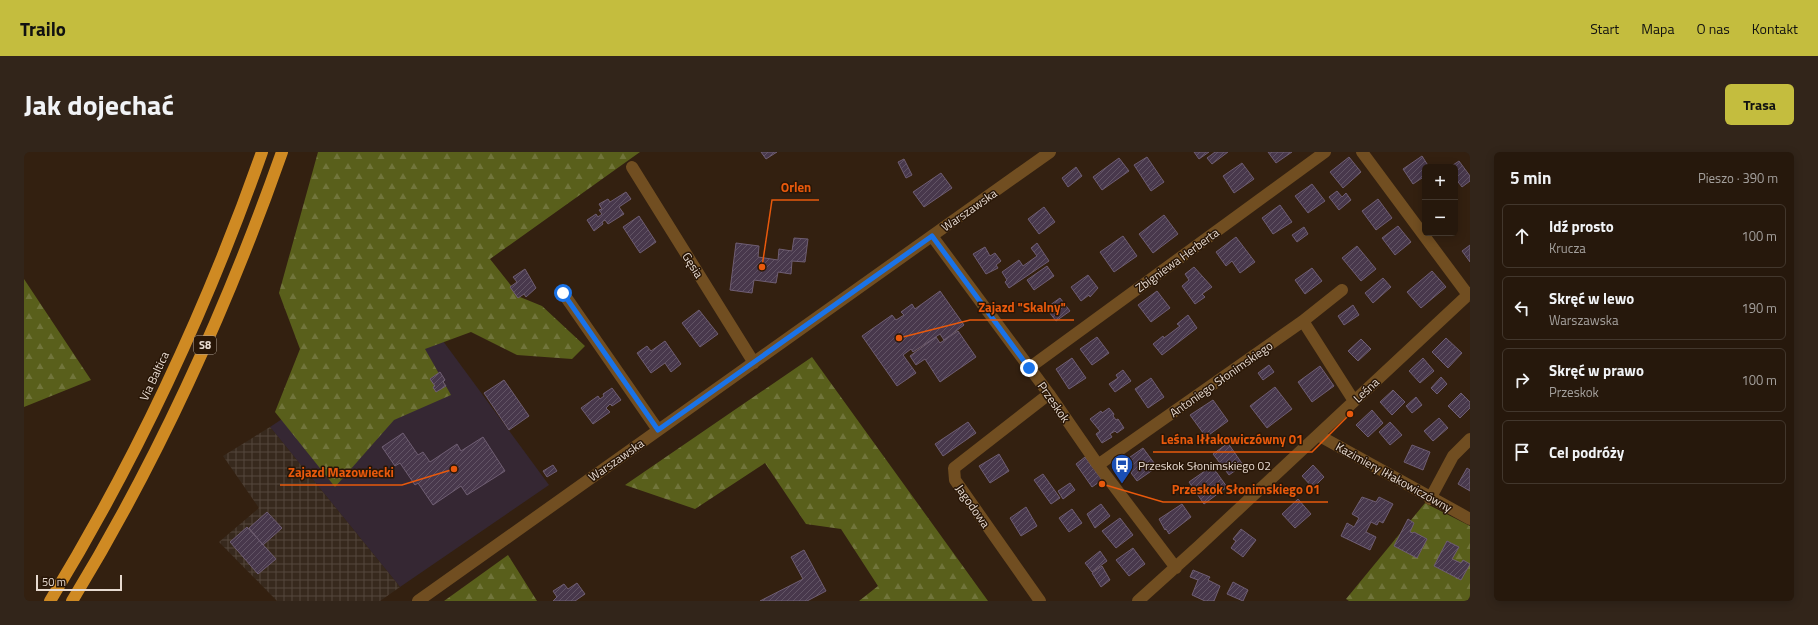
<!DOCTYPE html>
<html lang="pl">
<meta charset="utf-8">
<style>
:root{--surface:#26180c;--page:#32251a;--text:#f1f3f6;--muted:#a4a09d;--line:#42372d;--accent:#c4bd3e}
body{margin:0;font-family:"Titillium Web",sans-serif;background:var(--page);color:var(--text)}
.controls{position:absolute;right:12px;top:12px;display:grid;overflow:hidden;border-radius:6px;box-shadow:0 2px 10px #0003}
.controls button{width:36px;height:36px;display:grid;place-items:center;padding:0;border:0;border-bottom:1px solid var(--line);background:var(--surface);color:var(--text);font:20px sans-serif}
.scale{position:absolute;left:12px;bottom:10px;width:86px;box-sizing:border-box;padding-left:4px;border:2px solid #e7dad0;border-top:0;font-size:11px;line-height:14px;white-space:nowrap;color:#e7dad0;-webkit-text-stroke:3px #281607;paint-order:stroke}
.stop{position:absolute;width:12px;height:12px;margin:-9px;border:3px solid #1a73e8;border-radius:50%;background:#fff}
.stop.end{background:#1a73e8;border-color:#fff;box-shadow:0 1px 4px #0008}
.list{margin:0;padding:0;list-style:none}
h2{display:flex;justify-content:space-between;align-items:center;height:52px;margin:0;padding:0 16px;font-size:17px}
h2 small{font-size:13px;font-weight:400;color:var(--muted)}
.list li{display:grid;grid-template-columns:26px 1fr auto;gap:12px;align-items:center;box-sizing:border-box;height:64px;margin:0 8px 8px;padding:0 8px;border:1px solid var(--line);border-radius:6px}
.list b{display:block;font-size:15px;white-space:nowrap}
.list p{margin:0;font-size:13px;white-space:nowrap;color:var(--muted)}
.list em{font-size:13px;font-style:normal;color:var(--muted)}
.icon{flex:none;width:22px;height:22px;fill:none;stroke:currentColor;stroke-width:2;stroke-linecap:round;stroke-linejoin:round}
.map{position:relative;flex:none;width:1446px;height:449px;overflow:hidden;border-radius:6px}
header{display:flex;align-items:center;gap:24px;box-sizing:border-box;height:56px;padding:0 20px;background:var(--accent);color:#111}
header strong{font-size:19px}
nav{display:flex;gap:22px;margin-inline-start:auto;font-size:14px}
.intro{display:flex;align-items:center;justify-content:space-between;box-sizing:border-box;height:96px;padding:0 24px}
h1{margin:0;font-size:28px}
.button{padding:10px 18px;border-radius:6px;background:var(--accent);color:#111;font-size:14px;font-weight:700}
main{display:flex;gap:24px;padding:0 24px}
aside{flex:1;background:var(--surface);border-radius:6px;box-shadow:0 2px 10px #0003}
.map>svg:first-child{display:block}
.commercial{fill:#352733}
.industrial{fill:url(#industrial-grid)}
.forest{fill:url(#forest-firs)}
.building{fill:url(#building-hatch);stroke:#6f5e73}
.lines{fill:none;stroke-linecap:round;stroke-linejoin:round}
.minor{stroke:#714e21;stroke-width:12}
.highway{stroke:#cf8a23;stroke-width:12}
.route{stroke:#1a73e8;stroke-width:5}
.labels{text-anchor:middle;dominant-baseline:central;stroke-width:3;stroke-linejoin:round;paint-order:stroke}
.shield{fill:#281607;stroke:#ae9f94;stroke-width:1}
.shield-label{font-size:11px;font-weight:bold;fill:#e7dad0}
.street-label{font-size:12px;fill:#e7dad0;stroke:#281607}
.poi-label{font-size:12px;fill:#e7dad0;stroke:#281607;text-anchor:start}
.leader{fill:none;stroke:#e8590c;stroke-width:1.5}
.callout-dot{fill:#e8590c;stroke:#281607;stroke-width:1.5}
.callout-label{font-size:13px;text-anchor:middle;font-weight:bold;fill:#e8590c;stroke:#281607;stroke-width:3;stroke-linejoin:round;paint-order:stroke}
</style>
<header>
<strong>Trailo</strong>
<nav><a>Start</a><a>Mapa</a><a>O nas</a><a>Kontakt</a></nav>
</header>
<div class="intro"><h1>Jak dojechać</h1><a class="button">Trasa</a></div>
<main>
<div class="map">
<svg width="1446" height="449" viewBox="0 0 1446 449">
<defs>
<pattern id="industrial-grid" width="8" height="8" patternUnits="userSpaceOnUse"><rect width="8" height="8" fill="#37291d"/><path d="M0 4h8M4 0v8" fill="none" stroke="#54473d"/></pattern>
<pattern id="forest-firs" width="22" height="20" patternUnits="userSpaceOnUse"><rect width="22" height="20" fill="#595f1b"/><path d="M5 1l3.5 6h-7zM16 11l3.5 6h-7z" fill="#71753b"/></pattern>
<pattern id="building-hatch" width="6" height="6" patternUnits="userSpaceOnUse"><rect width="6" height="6" fill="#48384c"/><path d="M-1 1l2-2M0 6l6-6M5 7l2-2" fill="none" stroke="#625465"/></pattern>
</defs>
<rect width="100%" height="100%" fill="#332010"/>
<path class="commercial" d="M405,170L525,333L376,435L246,275Z"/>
<path class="industrial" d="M246,275L376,435L356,449H253L195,390L235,356L199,304Z"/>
<path class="forest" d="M294,0H616L466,107L496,145L518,154L561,194L548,207L493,203L447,180L401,197L427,243L370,268L311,335L251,260L276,197L255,141Z
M0,127L67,228L0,255Z
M788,205L964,449H835L854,434L817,377L782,372L741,311L671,357L601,333Z
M1401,351L1446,374V449H1325L1322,447Z
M484,403L513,449H420Z"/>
<path class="building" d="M737,0H753L742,7Z
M1170,0H1185L1175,7Z
M1191,0H1204L1188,12L1183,6Z
M1244,0H1268L1252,11Z
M1398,4L1405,15H1401V24L1389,32L1379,17Z
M1123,5L1140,30L1127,39L1110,13Z
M1325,5L1337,20L1319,36L1306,20Z
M1095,6L1105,19L1078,38L1069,25Z
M880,7L888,23L882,26L874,10Z
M1435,9L1446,24V29L1438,35L1431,26V15H1426Z
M1218,11L1230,27L1210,41L1199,24Z
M1052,15L1058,24L1044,35L1038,26Z
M917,21L928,36L900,55L889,40Z
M1288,32L1301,49L1284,61L1271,44Z
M1313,39L1318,45L1322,41L1327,48L1315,58L1305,45Z
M602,40L607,47L595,55L600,62L584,72L581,68L578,70L579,72L570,79L563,68L572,62L574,65L578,62L575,58L578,57L575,52L584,47L586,50Z
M1354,47L1368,66L1352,78L1338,59Z
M1256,53L1268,70L1249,82L1238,66Z
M1020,55L1031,70L1015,82L1004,67Z
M1140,63L1154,82L1129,101L1115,82Z
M615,64L632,90L616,101L599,75Z
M1374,74L1387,90L1371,103L1358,86Z
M1280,75L1284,82L1273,90L1268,83Z
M1099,84L1113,104L1090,120L1076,100Z
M1212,85L1231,110L1216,121L1208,109L1202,114L1192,100Z
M770,86L784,87L781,110L768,109L767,122L754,120L752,131L730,128L728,141L706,138L712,91L735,94L734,105L754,108L755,97L768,99Z
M1013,91L1025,109L985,136L981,130L983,128L978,120L995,108L999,114L1013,104L1007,96Z
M1446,93V110L1438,99Z
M1333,94L1352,117L1337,129L1318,106Z
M961,95L966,104L971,101L977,109L972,113L974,116L962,122L949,102Z
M1023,114L1030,124L1010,138L1003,128Z
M1170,115L1188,135L1178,142L1181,145L1171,152L1158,134L1165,128L1161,122Z
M1288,116L1298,129L1281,142L1271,128Z
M501,117L512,136L502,145L500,142L494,146L486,135L493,130L489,125Z
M1408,119L1422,135L1397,156L1383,140Z
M1064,123L1074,136L1066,145L1065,143L1057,149L1047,135Z
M1359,126L1367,135L1349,151L1341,141Z
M916,139L940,173L920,188L916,182L889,200L887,197L879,203L892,221L873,234L838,184L868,163L872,168L880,163L877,160L888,152L891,157Z
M1133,139L1146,156L1127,170L1114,153Z
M1036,146L1046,159L1032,169L1022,156Z
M1329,153L1335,163L1320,173L1314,164Z
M675,158L694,182L676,195L658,171Z
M1164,163L1173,176L1138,203L1129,192L1139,184L1140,186L1156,174L1153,172Z
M934,179L952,205L916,230L901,207L892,213L886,204L912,185L916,191Z
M1073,185L1085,201L1068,213L1056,197Z
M1422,186L1438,201L1424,216L1408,200Z
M1337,187L1347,197L1334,209L1324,199Z
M641,189L657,212L647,220L641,211L627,221L613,201L623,194L627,199Z
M1048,206L1062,226L1045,237L1032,217Z
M1399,206L1410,219L1396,231L1385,219Z
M1245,213L1250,220L1239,228L1234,221Z
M1296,214L1310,234L1288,250L1274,230Z
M1099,218L1107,229L1091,240L1085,232L1094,226L1092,223Z
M416,220L421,228L419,230L422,234L412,240L409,235L411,234L406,227Z
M1417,225L1423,232L1413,242L1407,236Z
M1127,226L1140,245L1124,256L1111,237Z
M480,228L505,264L485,278L460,241Z
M1251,235L1268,257L1243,276L1226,254Z
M588,236L597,248L588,254L586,252L582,256L586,260L569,272L557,256L574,244L576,247L580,244L579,242Z
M1369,238L1381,250L1368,263L1356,250Z
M1437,241L1446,250V256L1436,266L1424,254Z
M1392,245L1398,253L1388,261L1382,254Z
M1189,248L1204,269L1182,285L1166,263Z
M1085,256L1090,262L1089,264L1092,268L1094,267L1100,276L1093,281L1091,279L1086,282L1088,285L1078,291L1072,282L1076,279L1066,267L1077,259L1078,261Z
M1348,258L1359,271L1344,285L1332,273Z
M1415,266L1424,276L1409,289L1400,279Z
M944,270L952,281L919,304L911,292Z
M1366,270L1378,283L1366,293L1355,280Z
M379,281L394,303L399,300L406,310L433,292L437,299L459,285L481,319L443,343L437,334L409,353L394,331L391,333L376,311L371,314L358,295Z
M1204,291L1219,313L1205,323L1189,302Z
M1388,293L1406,300L1399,318L1380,310Z
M1119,296L1133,315L1113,329L1099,310Z
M975,302L985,319L966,331L955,314Z
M1061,305L1078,328L1068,335L1052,312Z
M529,313L533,319L523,325L519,319Z
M1289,313L1300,325L1289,336L1278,324Z
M1188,314L1203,335L1180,352L1165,330Z
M1443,316L1446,318V339L1434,332Z
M1019,322L1036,346L1027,352L1010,328Z
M1046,331L1051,338L1039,347L1034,339Z
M1338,345L1352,350L1355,345L1369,352L1359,371L1355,369L1353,373L1347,370L1342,380L1352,385L1346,398L1317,384L1323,371L1330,375L1335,366L1328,362Z
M1274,347L1287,362L1271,376L1258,362Z
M1077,352L1086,364L1071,376L1063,362Z
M1158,352L1167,365L1145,382L1142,377L1141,378L1135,367Z
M1002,355L1013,374L997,384L986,366Z
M1048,357L1058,371L1045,380L1035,366Z
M243,360L258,376L239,393L225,376Z
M1096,366L1109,383L1092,396L1078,379Z
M1384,367L1390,371L1386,380L1389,381L1390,380L1403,387L1393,406L1370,394Z
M223,375L252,407L234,422L206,390Z
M1217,377L1232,388L1219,405L1207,396L1212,389L1209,387Z
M1423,389L1435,395L1428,407L1437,411L1439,408L1446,412L1437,428L1410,414Z
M1109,396L1121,412L1105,424L1092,408Z
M780,398L802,439L783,449H736L779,427L767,405Z
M1076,399L1083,409L1068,420L1061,411Z
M1078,414L1086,428L1077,435L1068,421Z
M1169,418L1186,425L1184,428L1196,434L1190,449H1181L1168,443L1174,428L1166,425Z
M1209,430L1224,438L1219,449L1203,442Z
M553,431L561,442L551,449H529L533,445L529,439L540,432L544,437Z"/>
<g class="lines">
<path class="minor" d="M1338,0L1444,143
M608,15L730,211
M908,84L1025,242L1074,313L1152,416
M539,141L634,278
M1279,169L1330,249
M1005,216L1301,0
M1294,283L1446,367
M1074,313L1279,169L1318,138
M1406,347L1429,304L1446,287
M394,449L1026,0
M1016,449L931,328L930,316L1025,242
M1114,449L1175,394L1446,141"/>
<path class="highway" d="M26,449C112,308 183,156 238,0
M48,449C134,308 203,156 258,0"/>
</g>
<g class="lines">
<path class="route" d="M539,141L634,278L908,84L1005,216"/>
</g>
<defs>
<g id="bus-pin" transform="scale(1.15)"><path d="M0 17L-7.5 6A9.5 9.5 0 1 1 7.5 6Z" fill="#1a4fb4" stroke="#281607"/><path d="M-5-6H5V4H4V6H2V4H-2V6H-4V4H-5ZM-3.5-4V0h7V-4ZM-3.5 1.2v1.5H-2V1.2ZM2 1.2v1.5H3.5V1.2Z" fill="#fff"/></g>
</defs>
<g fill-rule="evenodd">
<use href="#bus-pin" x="1098" y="313"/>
</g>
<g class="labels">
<rect class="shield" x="170" y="184" width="22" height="18" rx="3"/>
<g class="shield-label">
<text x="181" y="193">S8</text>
</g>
<g class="street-label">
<text transform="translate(945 58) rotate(-35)">Warszawska</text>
<text transform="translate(1153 108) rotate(-36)">Zbigniewa Herberta</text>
<text transform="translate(669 113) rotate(58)">Gęsia</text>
<text transform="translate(130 224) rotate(-65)">Via Baltica</text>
<text transform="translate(1197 227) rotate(-35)">Antoniego Słonimskiego</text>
<text transform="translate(1342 238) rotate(-43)">Leśna</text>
<text transform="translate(1030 250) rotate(55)">Przeskok</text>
<text transform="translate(592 308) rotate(-35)">Warszawska</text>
<text transform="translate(1370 325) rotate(29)">Kazimiery Iłłakowiczówny</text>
<text transform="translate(949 354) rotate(55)">Jagodowa</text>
</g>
<g class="poi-label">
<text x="1114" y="313">Przeskok Słonimskiego 02</text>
</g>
</g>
<path class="leader" d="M738 115L748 48H795M875 186L946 168H1050M1326 262L1288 300H1129M430 317L378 333H256M1078 332L1139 350H1304"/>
<g class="callout-dot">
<circle cx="738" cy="115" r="4"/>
<circle cx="875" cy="186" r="4"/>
<circle cx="1326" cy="262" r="4"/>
<circle cx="430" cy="317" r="4"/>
<circle cx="1078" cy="332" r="4"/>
</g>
<g class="callout-label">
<text x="772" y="40">Orlen</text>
<text x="998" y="160">Zajazd "Skalny"</text>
<text x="1208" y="292">Leśna Iłłakowiczówny 01</text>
<text x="317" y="325">Zajazd Mazowiecki</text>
<text x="1222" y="342">Przeskok Słonimskiego 01</text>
</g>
</svg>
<div class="controls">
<button>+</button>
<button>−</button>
</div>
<div class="scale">50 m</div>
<div class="stop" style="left:539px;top:141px"></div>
<div class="stop end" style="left:1005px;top:216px"></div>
</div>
<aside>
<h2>5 min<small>Pieszo · 390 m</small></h2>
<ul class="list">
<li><svg class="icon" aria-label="ahead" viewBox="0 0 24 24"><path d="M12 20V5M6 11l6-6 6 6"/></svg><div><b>Idź prosto</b><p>Krucza</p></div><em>100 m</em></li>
<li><svg class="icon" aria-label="left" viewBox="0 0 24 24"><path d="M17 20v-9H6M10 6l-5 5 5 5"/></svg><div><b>Skręć w lewo</b><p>Warszawska</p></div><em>190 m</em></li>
<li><svg class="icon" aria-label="right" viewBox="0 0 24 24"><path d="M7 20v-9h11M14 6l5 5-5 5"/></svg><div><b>Skręć w prawo</b><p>Przeskok</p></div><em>100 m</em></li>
<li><svg class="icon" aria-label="arrive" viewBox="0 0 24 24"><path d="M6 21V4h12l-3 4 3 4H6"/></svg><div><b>Cel podróży</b></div></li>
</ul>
</aside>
</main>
